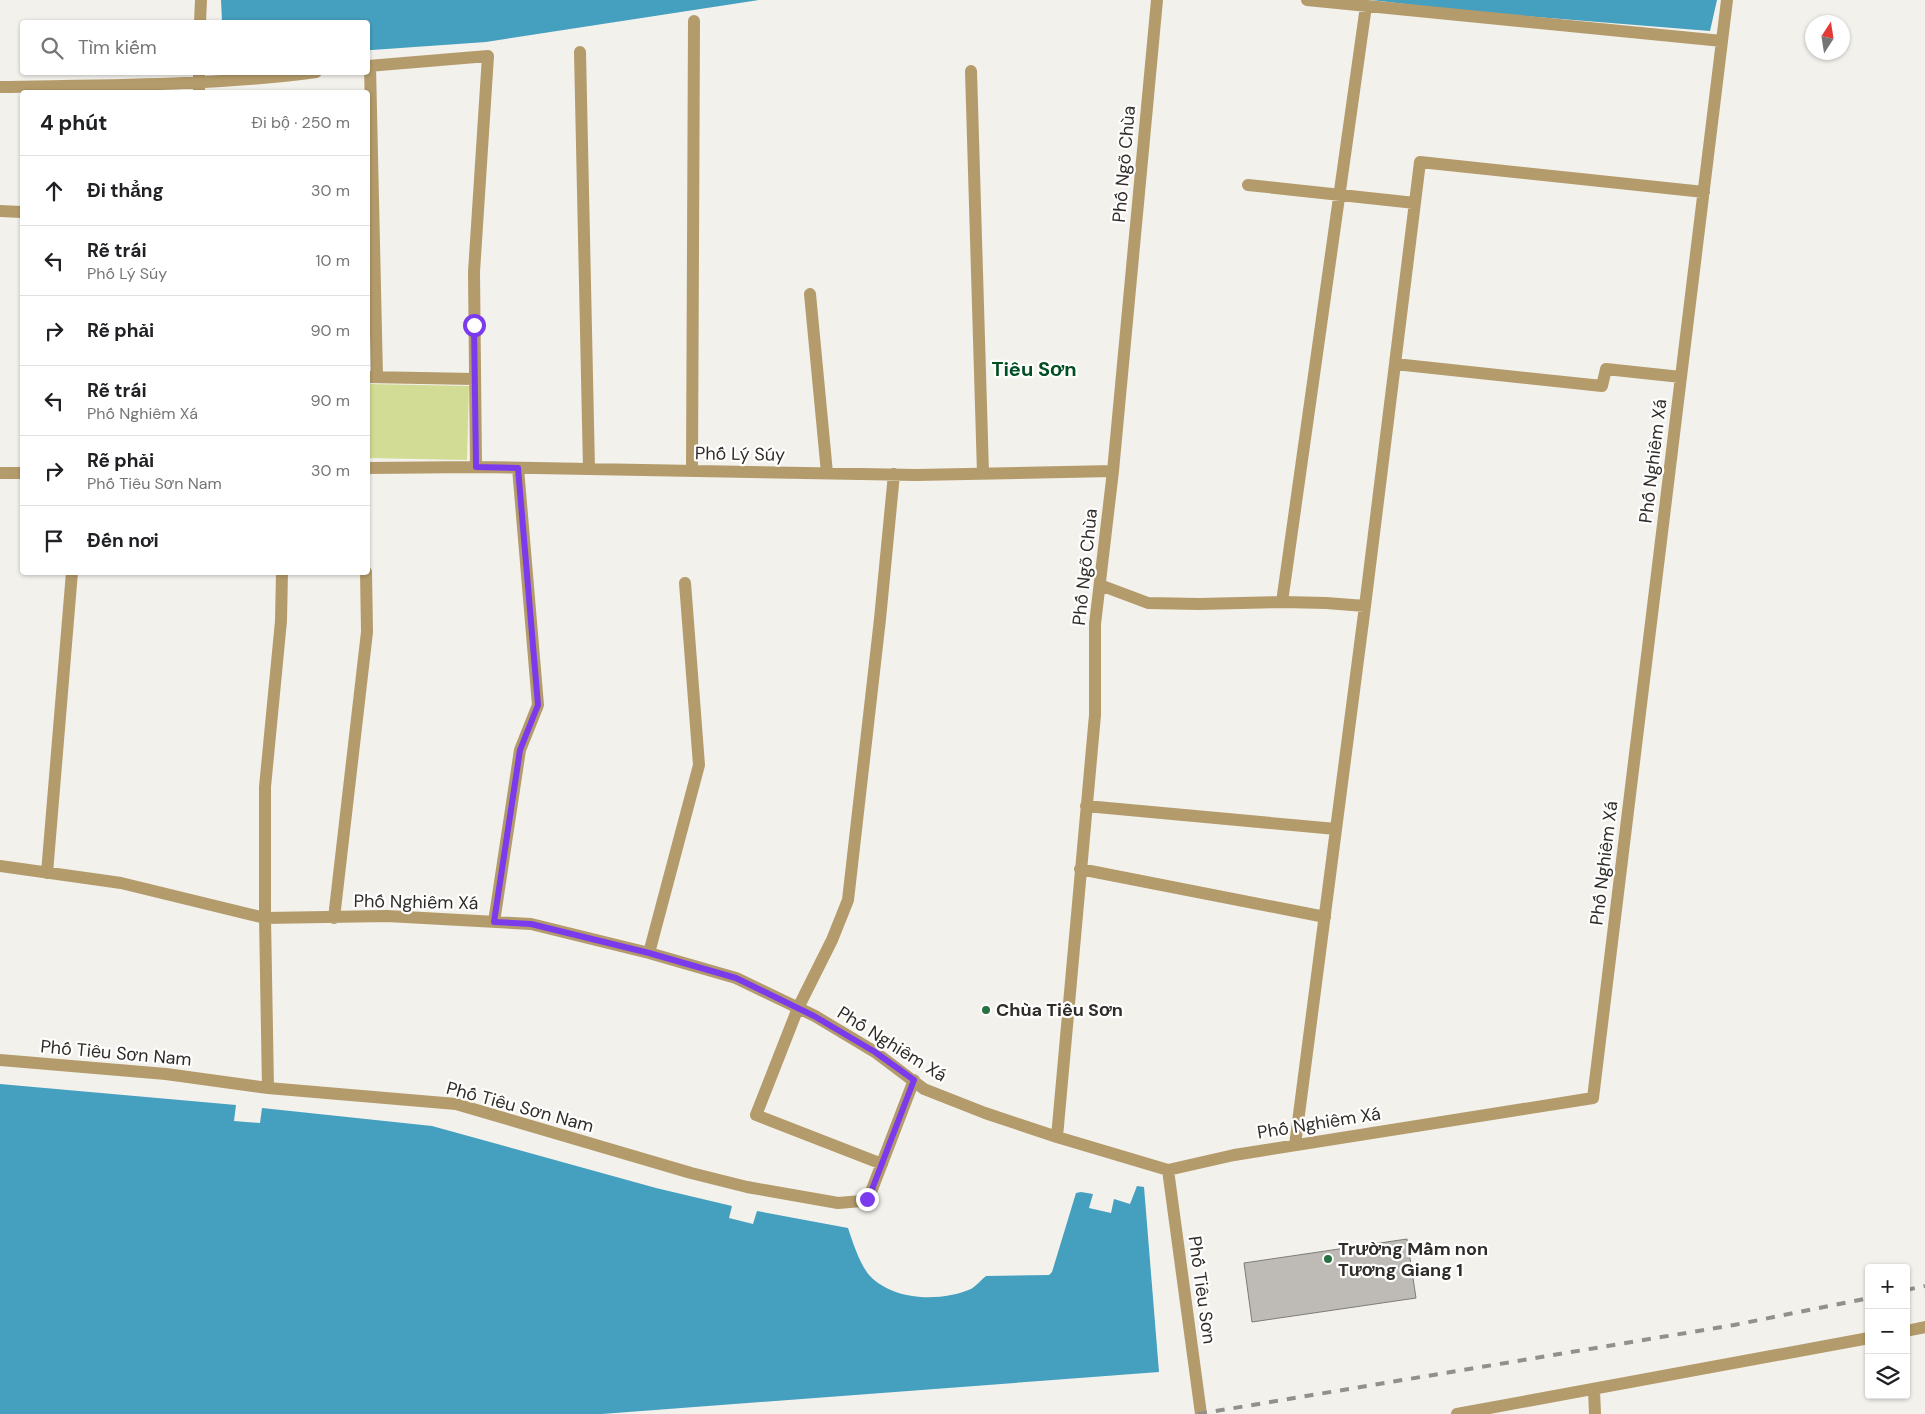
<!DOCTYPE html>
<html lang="vi">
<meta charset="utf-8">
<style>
:root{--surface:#fff;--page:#f6f6f6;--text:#202124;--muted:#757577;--line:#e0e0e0}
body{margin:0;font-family:"DM Sans",sans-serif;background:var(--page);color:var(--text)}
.controls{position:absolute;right:15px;bottom:15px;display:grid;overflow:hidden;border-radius:5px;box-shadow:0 1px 4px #0004}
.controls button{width:45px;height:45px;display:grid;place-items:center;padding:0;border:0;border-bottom:1px solid var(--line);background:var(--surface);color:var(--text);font:25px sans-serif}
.compass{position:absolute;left:1805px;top:15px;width:45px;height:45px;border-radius:50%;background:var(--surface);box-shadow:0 1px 4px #0004;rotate:12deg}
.stop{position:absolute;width:15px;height:15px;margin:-11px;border:4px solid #7c3aed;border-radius:50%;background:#fff}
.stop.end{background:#7c3aed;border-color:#fff;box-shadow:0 1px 5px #0008}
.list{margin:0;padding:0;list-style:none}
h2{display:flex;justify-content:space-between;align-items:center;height:65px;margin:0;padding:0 20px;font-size:21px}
h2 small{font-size:16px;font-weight:400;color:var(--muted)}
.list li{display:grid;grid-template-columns:32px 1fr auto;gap:15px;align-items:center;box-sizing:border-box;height:70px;padding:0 20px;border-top:1px solid var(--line)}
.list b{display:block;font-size:19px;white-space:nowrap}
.list p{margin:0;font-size:16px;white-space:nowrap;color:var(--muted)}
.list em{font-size:16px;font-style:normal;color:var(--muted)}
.icon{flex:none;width:28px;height:28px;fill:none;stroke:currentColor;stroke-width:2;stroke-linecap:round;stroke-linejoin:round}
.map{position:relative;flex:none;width:1925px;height:1414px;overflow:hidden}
.search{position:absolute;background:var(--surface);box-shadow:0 1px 4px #0004;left:20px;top:20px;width:350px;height:55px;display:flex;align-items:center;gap:12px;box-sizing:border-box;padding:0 18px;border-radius:5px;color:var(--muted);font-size:19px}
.panel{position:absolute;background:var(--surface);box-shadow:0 1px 4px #0004;left:20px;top:90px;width:350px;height:485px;border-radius:5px}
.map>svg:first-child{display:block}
.green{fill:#d3dc94}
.water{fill:#459fbf}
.building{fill:#bebbb7;stroke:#7d7b77}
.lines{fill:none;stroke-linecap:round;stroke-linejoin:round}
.minor{stroke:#b49b6b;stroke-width:12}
.rail{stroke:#92908d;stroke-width:4;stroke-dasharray:9 9;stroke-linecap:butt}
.route{stroke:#7c3aed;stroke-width:6}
.poi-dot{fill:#267240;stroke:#fffefd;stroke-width:2}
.labels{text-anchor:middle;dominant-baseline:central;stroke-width:4.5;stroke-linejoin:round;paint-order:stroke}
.street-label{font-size:18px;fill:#2e2d2b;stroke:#fffefd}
.poi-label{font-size:18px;font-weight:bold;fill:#2e2d2b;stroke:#fffefd;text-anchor:start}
.quarter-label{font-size:20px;font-weight:bold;fill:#004f24;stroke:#fffefd}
</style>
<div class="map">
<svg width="1925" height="1414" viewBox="0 0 1925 1414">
<rect width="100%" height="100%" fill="#f3f1ec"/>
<path class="green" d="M368,384L469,386L467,460L368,458Z"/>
<path class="water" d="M221,0H759L486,42L372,50H368V22H222Z
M1371,0H1717L1710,31L1473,12Z
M0,1084L236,1105L234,1121L260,1123L262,1108L432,1126L656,1188L732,1206L729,1218L753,1224L757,1211L848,1228C853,1243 860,1265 870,1276C894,1301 941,1302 971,1289C976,1286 981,1280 986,1276L1049,1275L1052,1272L1076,1193L1081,1192L1093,1194L1089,1208L1111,1213L1114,1199L1130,1204L1137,1186L1144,1187L1159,1372L602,1414H0Z"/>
<path class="building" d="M1407,1239L1416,1298L1252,1322L1244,1263Z"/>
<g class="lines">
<path class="minor" d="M1307,0L1722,41
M200,22L201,0
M580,52L589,469
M368,66L488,56L474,272L476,467
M370,66L377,377
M971,71L983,473
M199,72V92
M0,87C106,85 212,86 316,72
M1248,185L1415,203
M0,211L22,212
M810,294L827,473
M1395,364L1602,386L1606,369L1681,377
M368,377L474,379
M368,468L476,467L916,475L1113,471
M692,471L694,21
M0,473H22
M1100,585L1148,603L1199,604L1282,602L1326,603L1365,606
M1282,602L1366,6
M1086,806L1336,829
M0,866L121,883L265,918L387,916L531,924L649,953L736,978L815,1016L875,1052L924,1089L985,1113L1057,1137L1168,1170L1234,1155L1593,1098L1727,0
M1080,869L1325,917
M47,873L72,572
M334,918L367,632L366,572
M494,922L520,750L538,705L518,468
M649,953L699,765L685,583
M0,1060L166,1074L268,1088L456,1104L691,1173L747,1187L838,1203L862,1201L867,1199L871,1192L914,1080
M268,1088L265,918V787L281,621L282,572
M1057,1137L1095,715V624L1113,471L1157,0
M1295,1145L1365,606L1420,162L1704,192
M882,1164L756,1115L798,1008L832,940L848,900L880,619L894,474
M1168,1170L1201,1414
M1906,1331L1925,1327
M1594,1390L1595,1414
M1457,1414L1869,1338"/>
<path class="rail" d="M1906,1290L1925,1286
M1198,1414L1734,1325L1869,1298"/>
</g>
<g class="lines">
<path class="route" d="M474,325L476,467L518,468L538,705L520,750L494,922L531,924L649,953L736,978L814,1016L875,1052L914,1080L871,1192L867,1199"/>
</g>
<g class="poi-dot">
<circle cx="986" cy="1010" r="5"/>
<circle cx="1328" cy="1259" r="5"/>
</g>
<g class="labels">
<g class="street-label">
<text transform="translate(1124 164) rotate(-85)">Phố Ngõ Chùa</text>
<text transform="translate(740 454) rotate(1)">Phố Lý Súy</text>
<text transform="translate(1653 461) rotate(-83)">Phố Nghiêm Xá</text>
<text transform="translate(1085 567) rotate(-84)">Phố Ngõ Chùa</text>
<text transform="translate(1604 863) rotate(-83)">Phố Nghiêm Xá</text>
<text transform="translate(416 902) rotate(1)">Phố Nghiêm Xá</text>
<text transform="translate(892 1044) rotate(32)">Phố Nghiêm Xá</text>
<text transform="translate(116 1053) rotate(5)">Phố Tiêu Sơn Nam</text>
<text transform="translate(520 1107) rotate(15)">Phố Tiêu Sơn Nam</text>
<text transform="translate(1319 1123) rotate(-9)">Phố Nghiêm Xá</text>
<text transform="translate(1202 1290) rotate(82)">Phố Tiêu Sơn</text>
</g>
<g class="poi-label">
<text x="996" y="1010">Chùa Tiêu Sơn</text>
<text x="1338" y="1249">Trường Mầm non<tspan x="1338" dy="21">Tương Giang 1</tspan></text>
</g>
<g class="quarter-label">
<text x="1034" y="369">Tiêu Sơn</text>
</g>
</g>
</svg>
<div class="controls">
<button>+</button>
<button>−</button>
<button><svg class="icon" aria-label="layers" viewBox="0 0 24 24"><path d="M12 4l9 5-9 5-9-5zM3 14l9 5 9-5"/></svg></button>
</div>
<svg class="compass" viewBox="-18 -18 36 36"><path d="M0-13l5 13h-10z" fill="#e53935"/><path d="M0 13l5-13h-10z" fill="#757577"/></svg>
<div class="stop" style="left:474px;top:325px"></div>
<div class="stop end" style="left:867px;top:1199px"></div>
<div class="search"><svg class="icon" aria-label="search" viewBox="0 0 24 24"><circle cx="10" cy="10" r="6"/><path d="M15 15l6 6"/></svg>Tìm kiếm</div>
<section class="panel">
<h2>4 phút<small>Đi bộ · 250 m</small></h2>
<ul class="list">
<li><svg class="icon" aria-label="ahead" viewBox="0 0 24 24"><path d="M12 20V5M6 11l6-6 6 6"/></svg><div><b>Đi thẳng</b></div><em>30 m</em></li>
<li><svg class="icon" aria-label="left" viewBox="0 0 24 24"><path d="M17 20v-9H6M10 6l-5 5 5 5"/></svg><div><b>Rẽ trái</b><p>Phố Lý Súy</p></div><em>10 m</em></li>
<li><svg class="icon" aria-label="right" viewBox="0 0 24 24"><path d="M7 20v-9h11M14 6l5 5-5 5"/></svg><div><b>Rẽ phải</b></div><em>90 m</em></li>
<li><svg class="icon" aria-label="left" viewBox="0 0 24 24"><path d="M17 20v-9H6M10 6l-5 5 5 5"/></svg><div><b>Rẽ trái</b><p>Phố Nghiêm Xá</p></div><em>90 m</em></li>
<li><svg class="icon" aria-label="right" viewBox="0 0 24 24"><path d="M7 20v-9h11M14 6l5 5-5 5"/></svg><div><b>Rẽ phải</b><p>Phố Tiêu Sơn Nam</p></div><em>30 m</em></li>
<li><svg class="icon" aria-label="arrive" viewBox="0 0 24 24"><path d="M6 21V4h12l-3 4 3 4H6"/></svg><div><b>Đến nơi</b></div></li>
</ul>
</section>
</div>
